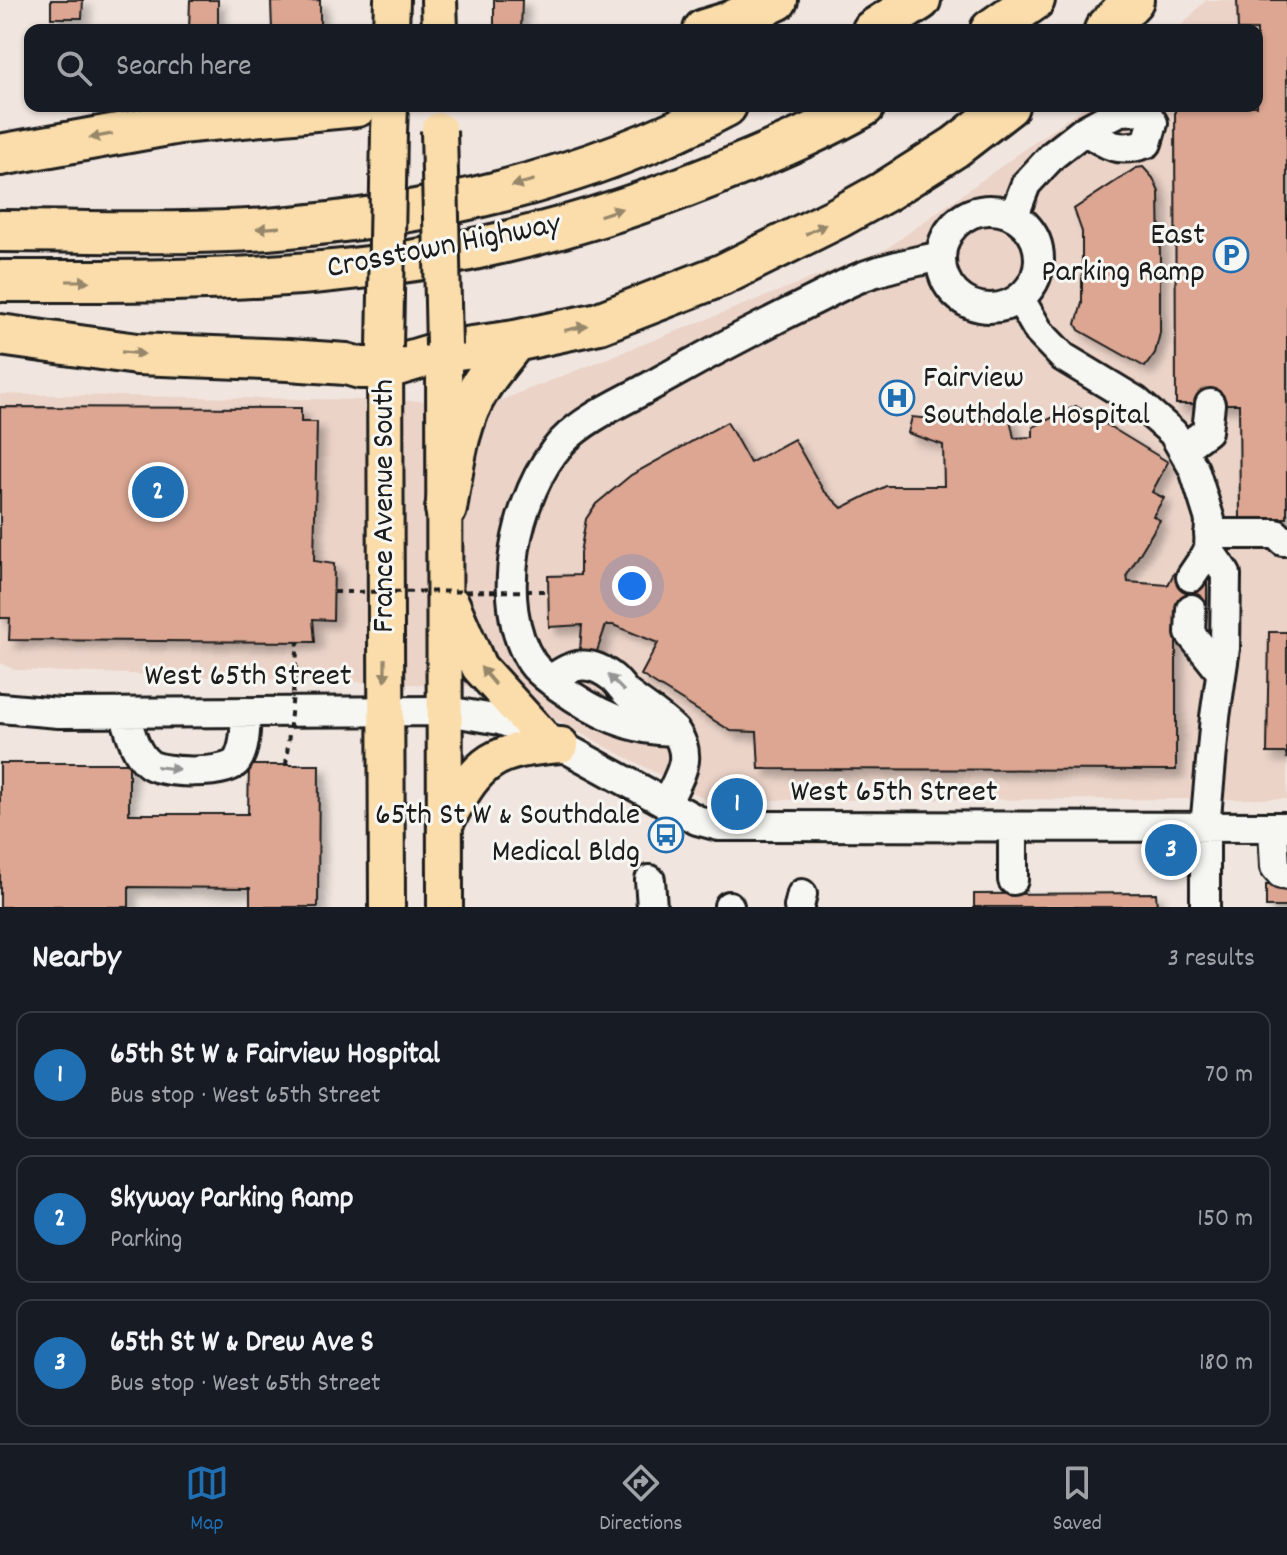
<!DOCTYPE html>
<meta charset="utf-8">
<style>
:root{--surface:#171b24;--page:#20242c;--text:#f1f3f6;--muted:#9ea1a6;--line:#363941;--accent:#1f6fb2}
body{margin:0;font-family:Dekko,sans-serif;background:var(--page);color:var(--text)}
.you{position:absolute;left:632px;top:586px;width:28px;height:28px;margin:-20px;border:6px solid #fff;border-radius:50%;background:#1a73e8;box-shadow:0 0 0 12px #1a73e833}
.badge{display:grid;place-items:center;width:52px;height:52px;border-radius:50%;background:var(--accent);color:#fff;font-size:26px;font-weight:700}
.pin{position:absolute;translate:-50% -50%;border:4px solid #fff;box-shadow:0 2px 8px #0006}
.list{margin:0;padding:0;list-style:none}
h2{display:flex;justify-content:space-between;align-items:center;height:104px;margin:0;padding:0 32px;font-size:34px}
h2 small{font-size:26px;font-weight:400;color:var(--muted)}
.list li{display:grid;grid-template-columns:52px 1fr auto;gap:24px;align-items:center;box-sizing:border-box;height:128px;margin:0 16px 16px;padding:0 16px;border:2px solid var(--line);border-radius:16px}
.list b{display:block;font-size:30px;white-space:nowrap}
.list p{margin:0;font-size:26px;white-space:nowrap;color:var(--muted)}
.list em{font-size:26px;font-style:normal;color:var(--muted)}
.icon{flex:none;width:44px;height:44px;fill:none;stroke:currentColor;stroke-width:2;stroke-linecap:round;stroke-linejoin:round}
.map{position:relative;flex:none;width:1287px;height:907px;overflow:hidden}
.search{position:absolute;background:var(--surface);box-shadow:0 2px 6px #0004;left:24px;right:24px;top:24px;height:88px;display:flex;align-items:center;gap:20px;box-sizing:border-box;padding:0 28px;border-radius:16px;color:var(--muted);font-size:30px}
.sheet{height:536px;background:var(--surface)}
nav{display:flex;justify-content:space-around;align-items:center;box-sizing:border-box;height:112px;border-top:2px solid var(--line);background:var(--surface);font-size:22px;color:var(--muted)}
nav a{display:grid;justify-items:center;gap:4px}
nav .on{color:var(--accent)}
.map>svg:first-child{display:block}
.built{fill:#ebd3c8}
.building{fill:#dca692;stroke:#1c1c1c;stroke-width:2;filter:url(#shadow)}
.lines{fill:none;stroke-linecap:round;stroke-linejoin:round}
.minor-casing{stroke:#1c1c1c;stroke-width:34}
.major-casing{stroke:#1c1c1c;stroke-width:40}
.highway-casing{stroke:#1c1c1c;stroke-width:46}
.minor{stroke:#f6f6f2;stroke-width:28}
.major{stroke:#faddab;stroke-width:34}
.highway{stroke:#faddab;stroke-width:40}
.major-bridge-casing{stroke:#1c1c1c;stroke-width:40;stroke-linecap:butt}
.path-bridge{stroke:#1c1c1c;stroke-width:4;stroke-dasharray:6 6;stroke-linecap:butt}
.major-bridge{stroke:#faddab;stroke-width:34}
.oneway{fill:#96866b}
.oneway2{fill:#949492}
.labels{text-anchor:middle;dominant-baseline:central;stroke-width:6;stroke-linejoin:round;paint-order:stroke}
.poi-label{font-size:32px;fill:#1c1c1c;stroke:#f6f6f2;text-anchor:end}
.street-label{font-size:32px;fill:#1c1c1c;stroke:#f6f6f2}
</style>
<div class="map">
<svg width="1287" height="907" viewBox="0 0 1287 907">
<defs>
<filter id="shadow"><feDropShadow dx="7" dy="7" stdDeviation="4" flood-color="#0004"/></filter>
</defs>
<rect width="100%" height="100%" fill="#f1e6df"/>
<filter id="ink" filterUnits="userSpaceOnUse"><feTurbulence type="fractalNoise" baseFrequency=".0125" numOctaves="2"/><feDisplacementMap in="SourceGraphic" scale="16" xChannelSelector="R" yChannelSelector="G"/><feConvolveMatrix kernelMatrix="1 2 1 2 8 2 1 2 1" color-interpolation-filters="sRGB"/></filter>
<g filter="url(#ink)">
<path class="built" d="M1206,0H1287V799L707,800L493,687L15,670L0,663V394L496,402L886,249L1085,106H1257V30H1177Z"/>
<path class="building" d="M51,0H83L82,18H51Z
M190,0H218V30H189Z
M320,0V30H272L271,2Z
M494,0H522L521,30H494Z
M1237,0H1287V518H1240L1239,404H1176L1175,106H1257V30H1238Z
M1143,167L1153,178L1159,192L1160,257V333L1155,353L1145,367L1079,330L1076,324L1082,303V232L1074,209L1136,168Z
M1076,406L1168,462L1152,492L1164,498L1153,516L1160,520L1127,575L1128,582L1168,585L1174,573L1207,581V604L1176,613V770L759,769L757,732L731,731L641,675L658,643L613,625H606L596,654L580,650L582,625L549,627L548,576L580,575V553L586,519L596,504L631,475L727,422L750,463L794,439L823,490L842,508L886,486H944L943,445L908,433L912,417L961,422L1009,414L1014,438L1033,437V427Z
M0,407L301,408V422H317L314,561L334,564L333,620L313,619L315,642L9,640L10,618H0Z
M1269,632H1287V759L1286,753H1267Z
M0,763H129V814H248L249,765H319L318,907H250V888L129,887V907H0Z
M1266,885H1287V907H1266Z
M1156,893L1157,907H974V894Z"/>
<g class="lines">
<g class="minor-casing">
<path id="minor" d="M941 259a49 49 0 1 1 98 0a49 49 0 1 1-98 0Z
M1014,215L1026,184L1053,155L1085,130L1120,111L1144,110L1153,123L1147,143C1119,153 1108,146 1085,130
M1020,299L1039,332L1063,357L1136,401L1173,433L1194,469L1210,520L1209,550L1226,574L1225,648L1215,717L1205,828V907
M1184,448L1207,431L1210,404
M1209,534H1276L1283,541H1287
M1191,577L1209,550
M1191,609L1190,633L1221,672
M551,680C572,663 590,659 613,678C619,683 623,691 630,696C646,708 661,717 675,731
M0,708L59,713L447,711L500,720L540,734L697,820L719,826L1287,827
M124,713C130,729 134,752 148,763C159,774 228,775 237,761C246,747 245,727 246,712
M666,804C678,777 695,759 675,731C631,731 595,713 559,687C550,680 538,672 532,663C492,604 516,492 562,442C585,418 620,403 649,387C702,357 755,329 810,302C831,292 853,278 876,272C897,265 919,261 940,256
M1273,827L1275,867L1281,874L1287,875
M650,880L652,907
M1013,880V828
M729,906V907
M799,907L802,894"/>
</g>
<g class="major-casing">
<path id="major" d="M439,0L440,30
M391,30L392,0
M389,132L390,106
M444,346L445,907
M385,348L387,907
M452,604L479,667L540,734
M448,819C479,759 494,750 561,745"/>
</g>
<g class="highway-casing">
<path id="highway" d="M704,30L730,22L777,0
M873,30L920,0
M991,30L1034,0
M1105,30L1133,0
M0,155L179,123L357,106
M0,231C89,231 178,235 267,229C423,217 588,180 726,106
M0,281C107,281 215,282 322,272C467,259 610,220 744,163C784,146 826,128 864,106
M0,335L137,354L288,360L346,364L360,368H387L444,351L515,341L599,323L722,275L839,217L884,192L955,147L1008,106
M446,509C453,468 457,423 480,387C490,371 503,356 515,341"/>
</g>
<use href="#minor" class="minor"/>
<use href="#major" class="major"/>
<use href="#highway" class="highway"/>
<g class="major-bridge-casing">
<path id="major-bridge" d="M439,130L444,346
M385,348L389,132"/>
</g>
<path class="path-bridge" d="M366,106L368,117
M334,592L548,591
M286,765L298,642"/>
<use href="#major-bridge" class="major-bridge"/>
</g>
<defs><path id="oneway-solid" d="M-6-.8H1V-3.2L6.5 0L1 3.2V.8H-6Z" transform="scale(2)"/></defs>
<g class="oneway">
<use href="#oneway-solid" transform="translate(101 136) rotate(170)"/>
<use href="#oneway-solid" transform="translate(523 183) rotate(164)"/>
<use href="#oneway-solid" transform="translate(611 212) rotate(-18)"/>
<use href="#oneway-solid" transform="translate(268 228) rotate(176)"/>
<use href="#oneway-solid" transform="translate(816 229) rotate(-27)"/>
<use href="#oneway-solid" transform="translate(78 281)"/>
<use href="#oneway-solid" transform="translate(576 328) rotate(-12)"/>
<use href="#oneway-solid" transform="translate(133 353) rotate(5)"/>
<use href="#oneway-solid" transform="translate(385 670) rotate(90)"/>
<use href="#oneway-solid" transform="translate(488 676) rotate(-130)"/>
</g>
<g class="oneway2">
<use href="#oneway-solid" transform="translate(616 683) rotate(-134)"/>
<use href="#oneway-solid" transform="translate(168 768) rotate(7)"/>
</g>
</g>
<defs>
<g id="parking-ring" transform="scale(1.8)"><circle r="9.5" fill="#f6f6f2" stroke="#1f6fb2" stroke-width="1.5"/><path d="M-3.5-5.5H1a3.5 3.5 0 0 1 0 7H-1V5.5H-3.5ZM-1-3.4V-.6H.8a1.4 1.4 0 0 0 0-2.8Z" fill="#1f6fb2"/></g>
<g id="hospital-ring" transform="scale(1.8)"><circle r="9.5" fill="#f6f6f2" stroke="#1f6fb2" stroke-width="1.5"/><path d="M-5-5h3v3.5h4V-5h3V5h-3V1.5h-4V5h-3Z" fill="#1f6fb2"/></g>
<g id="bus-ring" transform="scale(1.8)"><circle r="9.5" fill="#f6f6f2" stroke="#1f6fb2" stroke-width="1.5"/><path d="M-5-6H5V4H4V6H2V4H-2V6H-4V4H-5ZM-3.5-4V0h7V-4ZM-3.5 1.2v1.5H-2V1.2ZM2 1.2v1.5H3.5V1.2Z" fill="#1f6fb2"/></g>
</defs>
<g fill-rule="evenodd">
<use href="#parking-ring" x="1231" y="255"/>
<use href="#hospital-ring" x="897" y="398"/>
<use href="#bus-ring" x="666" y="835"/>
</g>
<g class="labels">
<g class="poi-label">
<text x="1205" y="237">East<tspan x="1205" dy="37">Parking Ramp</tspan></text>
<text x="923" y="380" text-anchor="start">Fairview<tspan x="923" dy="37">Southdale Hospital</tspan></text>
<text x="640" y="817">65th St W &amp; Southdale<tspan x="640" dy="37">Medical Bldg</tspan></text>
</g>
<g class="street-label">
<text transform="translate(444 248) rotate(-11)">Crosstown Highway</text>
<text transform="translate(386 506) rotate(-90)">France Avenue South</text>
<text x="248" y="678">West 65th Street</text>
<text x="894" y="794">West 65th Street</text>
</g>
</g>
</svg>
<div class="you"></div>
<div class="pin badge" style="left:737px;top:804px">1</div>
<div class="pin badge" style="left:158px;top:492px">2</div>
<div class="pin badge" style="left:1171px;top:850px">3</div>
<div class="search"><svg class="icon" aria-label="search" viewBox="0 0 24 24"><circle cx="10" cy="10" r="6"/><path d="M15 15l6 6"/></svg>Search here</div>
</div>
<section class="sheet">
<h2>Nearby<small>3 results</small></h2>
<ul class="list">
<li><span class="badge">1</span><div><b>65th St W &amp; Fairview Hospital</b><p>Bus stop · West 65th Street</p></div><em>70 m</em></li>
<li><span class="badge">2</span><div><b>Skyway Parking Ramp</b><p>Parking</p></div><em>150 m</em></li>
<li><span class="badge">3</span><div><b>65th St W &amp; Drew Ave S</b><p>Bus stop · West 65th Street</p></div><em>180 m</em></li>
</ul>
</section>
<nav>
<a class="on"><svg class="icon" aria-label="map" viewBox="0 0 24 24"><path d="M3 6l6-2 6 2 6-2v14l-6 2-6-2-6 2zM9 4v14M15 6v14"/></svg>Map</a>
<a><svg class="icon" aria-label="directions" viewBox="0 0 24 24"><path d="M12 3l9 9-9 9-9-9zM9 14v-3h6M13 9l2 2-2 2"/></svg>Directions</a>
<a><svg class="icon" aria-label="saved" viewBox="0 0 24 24"><path d="M7 4h10v16l-5-4-5 4z"/></svg>Saved</a>
</nav>
